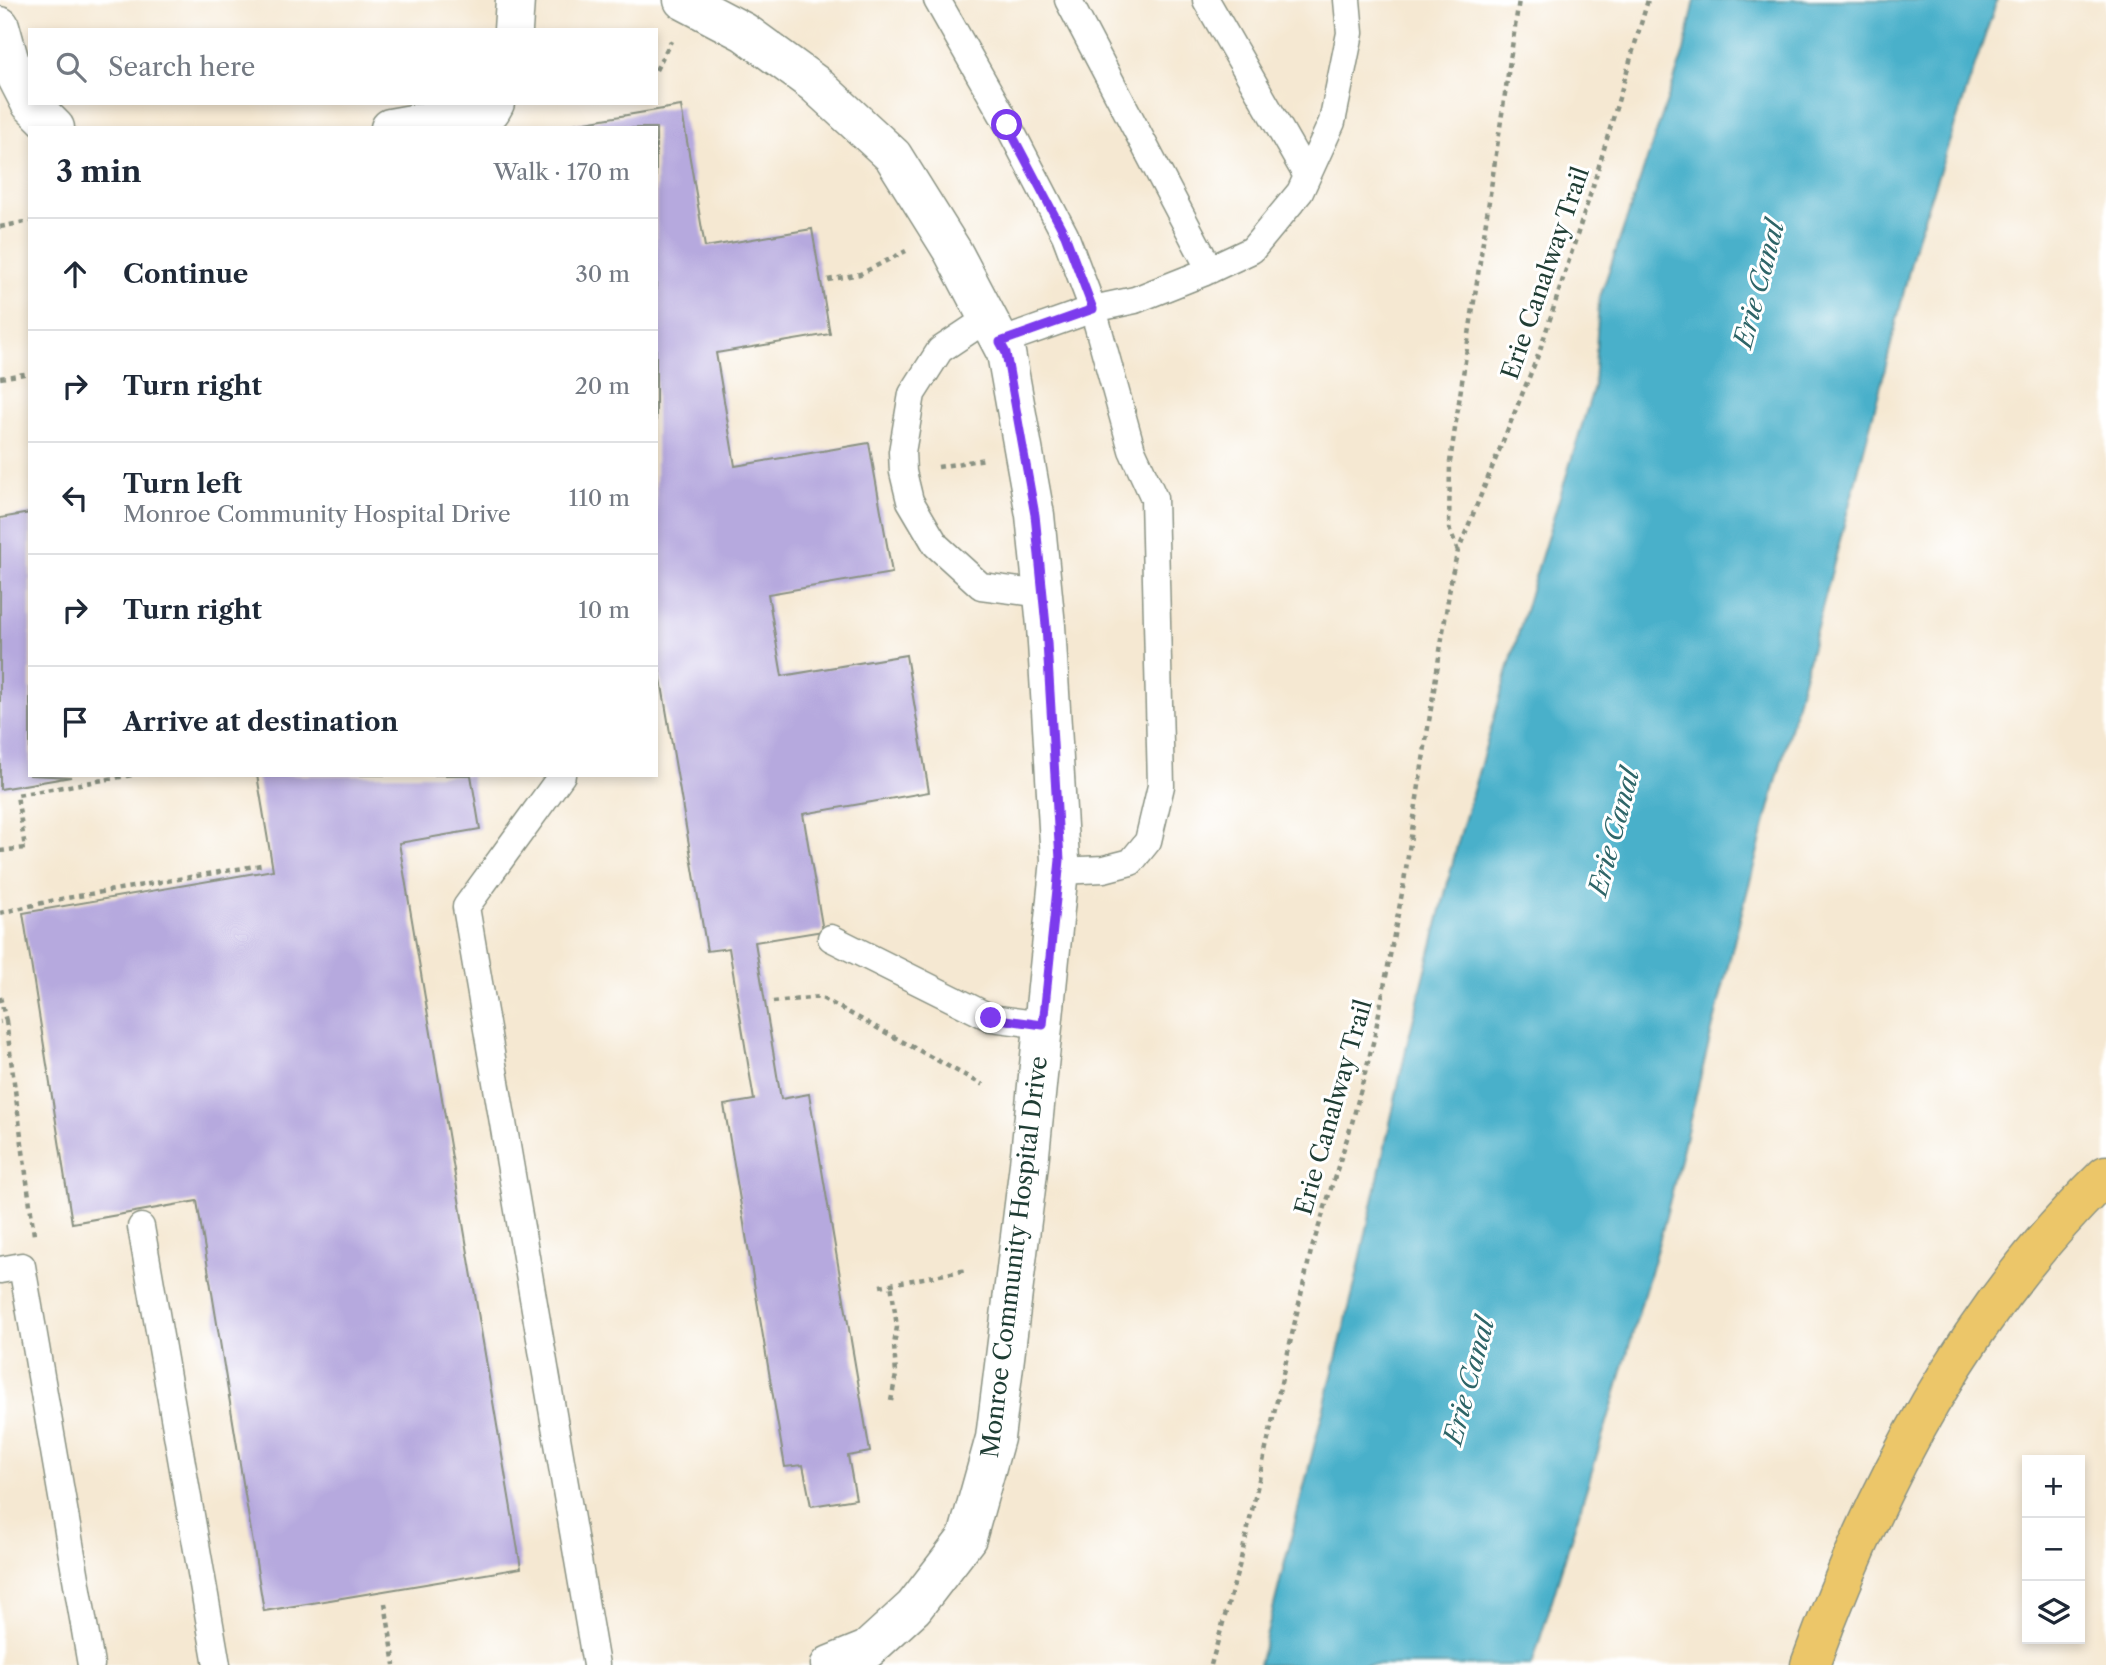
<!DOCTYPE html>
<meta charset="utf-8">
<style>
:root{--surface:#fff;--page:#f2f2f3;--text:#1f2937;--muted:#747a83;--line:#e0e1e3}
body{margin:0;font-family:"Libre Caslon Text",serif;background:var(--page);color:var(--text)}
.controls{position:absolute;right:21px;bottom:21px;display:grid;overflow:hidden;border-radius:0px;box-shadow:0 4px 10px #0003}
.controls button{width:63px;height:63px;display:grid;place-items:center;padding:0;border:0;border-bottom:2px solid var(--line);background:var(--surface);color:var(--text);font:35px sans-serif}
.stop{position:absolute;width:21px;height:21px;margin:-16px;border:5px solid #7c3aed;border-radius:50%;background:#fff}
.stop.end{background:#7c3aed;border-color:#fff;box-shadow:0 2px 7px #0008}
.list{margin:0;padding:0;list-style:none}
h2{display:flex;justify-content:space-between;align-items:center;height:91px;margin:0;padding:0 28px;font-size:30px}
h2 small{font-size:23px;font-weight:400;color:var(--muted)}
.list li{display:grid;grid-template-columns:46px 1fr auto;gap:21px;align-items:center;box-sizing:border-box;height:112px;padding:0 28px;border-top:2px solid var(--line)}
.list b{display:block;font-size:26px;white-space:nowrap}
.list p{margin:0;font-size:23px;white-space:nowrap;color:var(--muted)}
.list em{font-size:23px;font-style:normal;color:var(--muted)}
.icon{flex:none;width:38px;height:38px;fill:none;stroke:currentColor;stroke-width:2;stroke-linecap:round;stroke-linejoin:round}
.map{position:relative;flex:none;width:2106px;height:1665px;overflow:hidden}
.search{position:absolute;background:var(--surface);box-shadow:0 4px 10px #0003;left:28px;top:28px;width:630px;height:77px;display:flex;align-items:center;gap:18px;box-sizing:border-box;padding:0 24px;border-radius:0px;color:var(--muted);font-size:26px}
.panel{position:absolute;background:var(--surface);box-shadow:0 4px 10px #0003;left:28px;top:126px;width:630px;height:651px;border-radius:0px}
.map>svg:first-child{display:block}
.water{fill:#4ab0ca;stroke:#34767f;stroke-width:2}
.building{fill:#b6a9de}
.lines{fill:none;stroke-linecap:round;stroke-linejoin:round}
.lane-casing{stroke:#8a9283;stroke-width:29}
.street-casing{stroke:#8a9283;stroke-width:41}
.highway-casing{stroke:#8a9283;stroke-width:41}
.path{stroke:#8a9283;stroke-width:4.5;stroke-dasharray:5 5;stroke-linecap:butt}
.lane{stroke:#fff;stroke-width:26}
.street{stroke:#fff;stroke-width:38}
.highway{stroke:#ecc669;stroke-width:38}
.route{stroke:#7c3aed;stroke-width:9}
.labels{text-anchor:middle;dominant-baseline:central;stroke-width:6;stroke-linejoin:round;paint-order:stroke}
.street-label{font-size:24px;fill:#1f3d34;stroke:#fff}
.water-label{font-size:26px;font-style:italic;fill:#2e6568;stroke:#fff}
</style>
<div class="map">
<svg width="2106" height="1665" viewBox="0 0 2106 1665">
<rect width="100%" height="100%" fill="#fff"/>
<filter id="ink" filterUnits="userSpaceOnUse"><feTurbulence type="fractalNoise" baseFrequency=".0143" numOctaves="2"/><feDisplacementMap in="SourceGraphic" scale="14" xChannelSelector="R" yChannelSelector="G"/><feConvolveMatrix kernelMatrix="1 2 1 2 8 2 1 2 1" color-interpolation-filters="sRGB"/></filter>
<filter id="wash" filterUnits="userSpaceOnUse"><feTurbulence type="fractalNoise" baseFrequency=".00686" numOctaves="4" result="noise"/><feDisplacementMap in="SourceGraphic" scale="28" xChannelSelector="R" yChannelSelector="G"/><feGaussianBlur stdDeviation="1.57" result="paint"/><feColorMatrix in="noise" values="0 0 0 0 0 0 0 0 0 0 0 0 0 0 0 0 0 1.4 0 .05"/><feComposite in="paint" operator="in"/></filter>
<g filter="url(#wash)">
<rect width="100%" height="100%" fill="#f5e8d2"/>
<path class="water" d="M1695,0H1997L1917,238L1882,381L1735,938L1664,1224L1612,1406L1532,1665H1259L1355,1284L1407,1045L1457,846L1531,590L1594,386L1599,300L1684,51Z"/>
<g id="blocks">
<path class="building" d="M681,106L705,247L812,229L830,334L716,353L735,466L869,443L892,573L768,594L782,676L906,655L929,792L803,814L823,931L755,942L781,1099L809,1094L870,1452L848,1456L856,1499L811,1506L803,1465L785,1467L724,1105L754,1100L729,948L707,951L656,650V128H574L573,124Z
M30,513V775L71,777L0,789V518Z
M257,775H471L480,829L399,843L521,1568L264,1611L197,1201L72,1223L23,913L273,870Z"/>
</g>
</g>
<g filter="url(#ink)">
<use href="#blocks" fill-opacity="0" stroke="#8a9283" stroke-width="2"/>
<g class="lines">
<g class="lane-casing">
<path id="lane" d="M937,0L1008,125L1065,235L1093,309L1132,450L1154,498L1161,786L1148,841L1131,862L1104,869L1059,871
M1068,0L1210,270
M1206,0L1307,176
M988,318L940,350L912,394L902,452L903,472L910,501L936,545L981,586L1043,594
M1000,342L1093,309L1135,300L1203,273L1252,250L1300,192L1332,122L1350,33L1347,0
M562,775L466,907L596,1665
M831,938L991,1018L1043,1025
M141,1227L217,1665
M0,1270L22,1266L91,1665"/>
</g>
<g class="street-casing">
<path id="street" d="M683,0L744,32L815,84L893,156L953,252L1006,353L1035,515L1046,626L1060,860L1029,1164L995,1438L967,1538L914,1607L867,1650L830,1665
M0,26L11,66L30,103
M513,30L515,0
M30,103L55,128
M390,128L491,110L495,103"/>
</g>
<g class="highway-casing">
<path id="highway" d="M1810,1665C1876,1484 1966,1311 2106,1175"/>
</g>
<path class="path" d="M656,70L671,41
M0,227L30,221
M828,280L860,274L906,251
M0,378L30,373
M938,467L985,459
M1458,551L1449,528L1450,462L1519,0
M0,851L25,848L17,795L132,775
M0,913L55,900L261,865
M0,997L6,1021L0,1022
M773,1002L820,997L983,1085
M6,1021L34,1235
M880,1286L967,1270
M891,1401L896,1375L894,1345L897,1327L891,1283
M385,1603L395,1665
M1211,1665L1240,1563L1311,1251L1352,1123L1374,1039L1403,888L1452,574L1458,551L1539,353L1593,186L1648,0"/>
<use href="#lane" class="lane"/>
<use href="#street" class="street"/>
<use href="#highway" class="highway"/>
</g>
</g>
<g class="lines" filter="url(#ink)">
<path class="route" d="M991,1018L1043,1025L1060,860L1046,626L1035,515L1006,353L1000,342L1093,309L1065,235L1007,125"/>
</g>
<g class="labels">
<g class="street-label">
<text transform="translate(1545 273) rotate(-71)">Erie Canalway Trail</text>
<text transform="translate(1333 1107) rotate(-74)">Erie Canalway Trail</text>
<text transform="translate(1014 1257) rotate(-83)">Monroe Community Hospital Drive</text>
</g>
<g class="water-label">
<text transform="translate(1759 284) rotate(-75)">Erie Canal</text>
<text transform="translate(1614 832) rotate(-75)">Erie Canal</text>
<text transform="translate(1469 1381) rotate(-75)">Erie Canal</text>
</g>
</g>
</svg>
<div class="controls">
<button>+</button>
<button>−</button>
<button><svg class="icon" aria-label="layers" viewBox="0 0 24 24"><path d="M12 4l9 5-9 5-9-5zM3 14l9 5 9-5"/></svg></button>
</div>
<div class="stop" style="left:1007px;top:125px"></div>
<div class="stop end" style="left:991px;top:1018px"></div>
<div class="search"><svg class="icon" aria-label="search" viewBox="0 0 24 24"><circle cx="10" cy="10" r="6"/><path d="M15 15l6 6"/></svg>Search here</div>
<section class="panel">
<h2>3 min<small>Walk · 170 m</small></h2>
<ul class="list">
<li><svg class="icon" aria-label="ahead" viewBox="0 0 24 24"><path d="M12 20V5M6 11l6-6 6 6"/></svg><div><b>Continue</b></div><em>30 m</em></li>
<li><svg class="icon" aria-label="right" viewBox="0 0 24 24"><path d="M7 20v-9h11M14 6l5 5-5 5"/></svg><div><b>Turn right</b></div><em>20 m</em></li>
<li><svg class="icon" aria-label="left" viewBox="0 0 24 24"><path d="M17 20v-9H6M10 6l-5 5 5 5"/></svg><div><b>Turn left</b><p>Monroe Community Hospital Drive</p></div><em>110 m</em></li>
<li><svg class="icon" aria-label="right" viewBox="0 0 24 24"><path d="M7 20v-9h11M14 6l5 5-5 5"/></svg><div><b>Turn right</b></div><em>10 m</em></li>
<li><svg class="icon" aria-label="arrive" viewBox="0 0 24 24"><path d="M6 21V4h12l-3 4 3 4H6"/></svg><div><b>Arrive at destination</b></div></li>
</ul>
</section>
</div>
